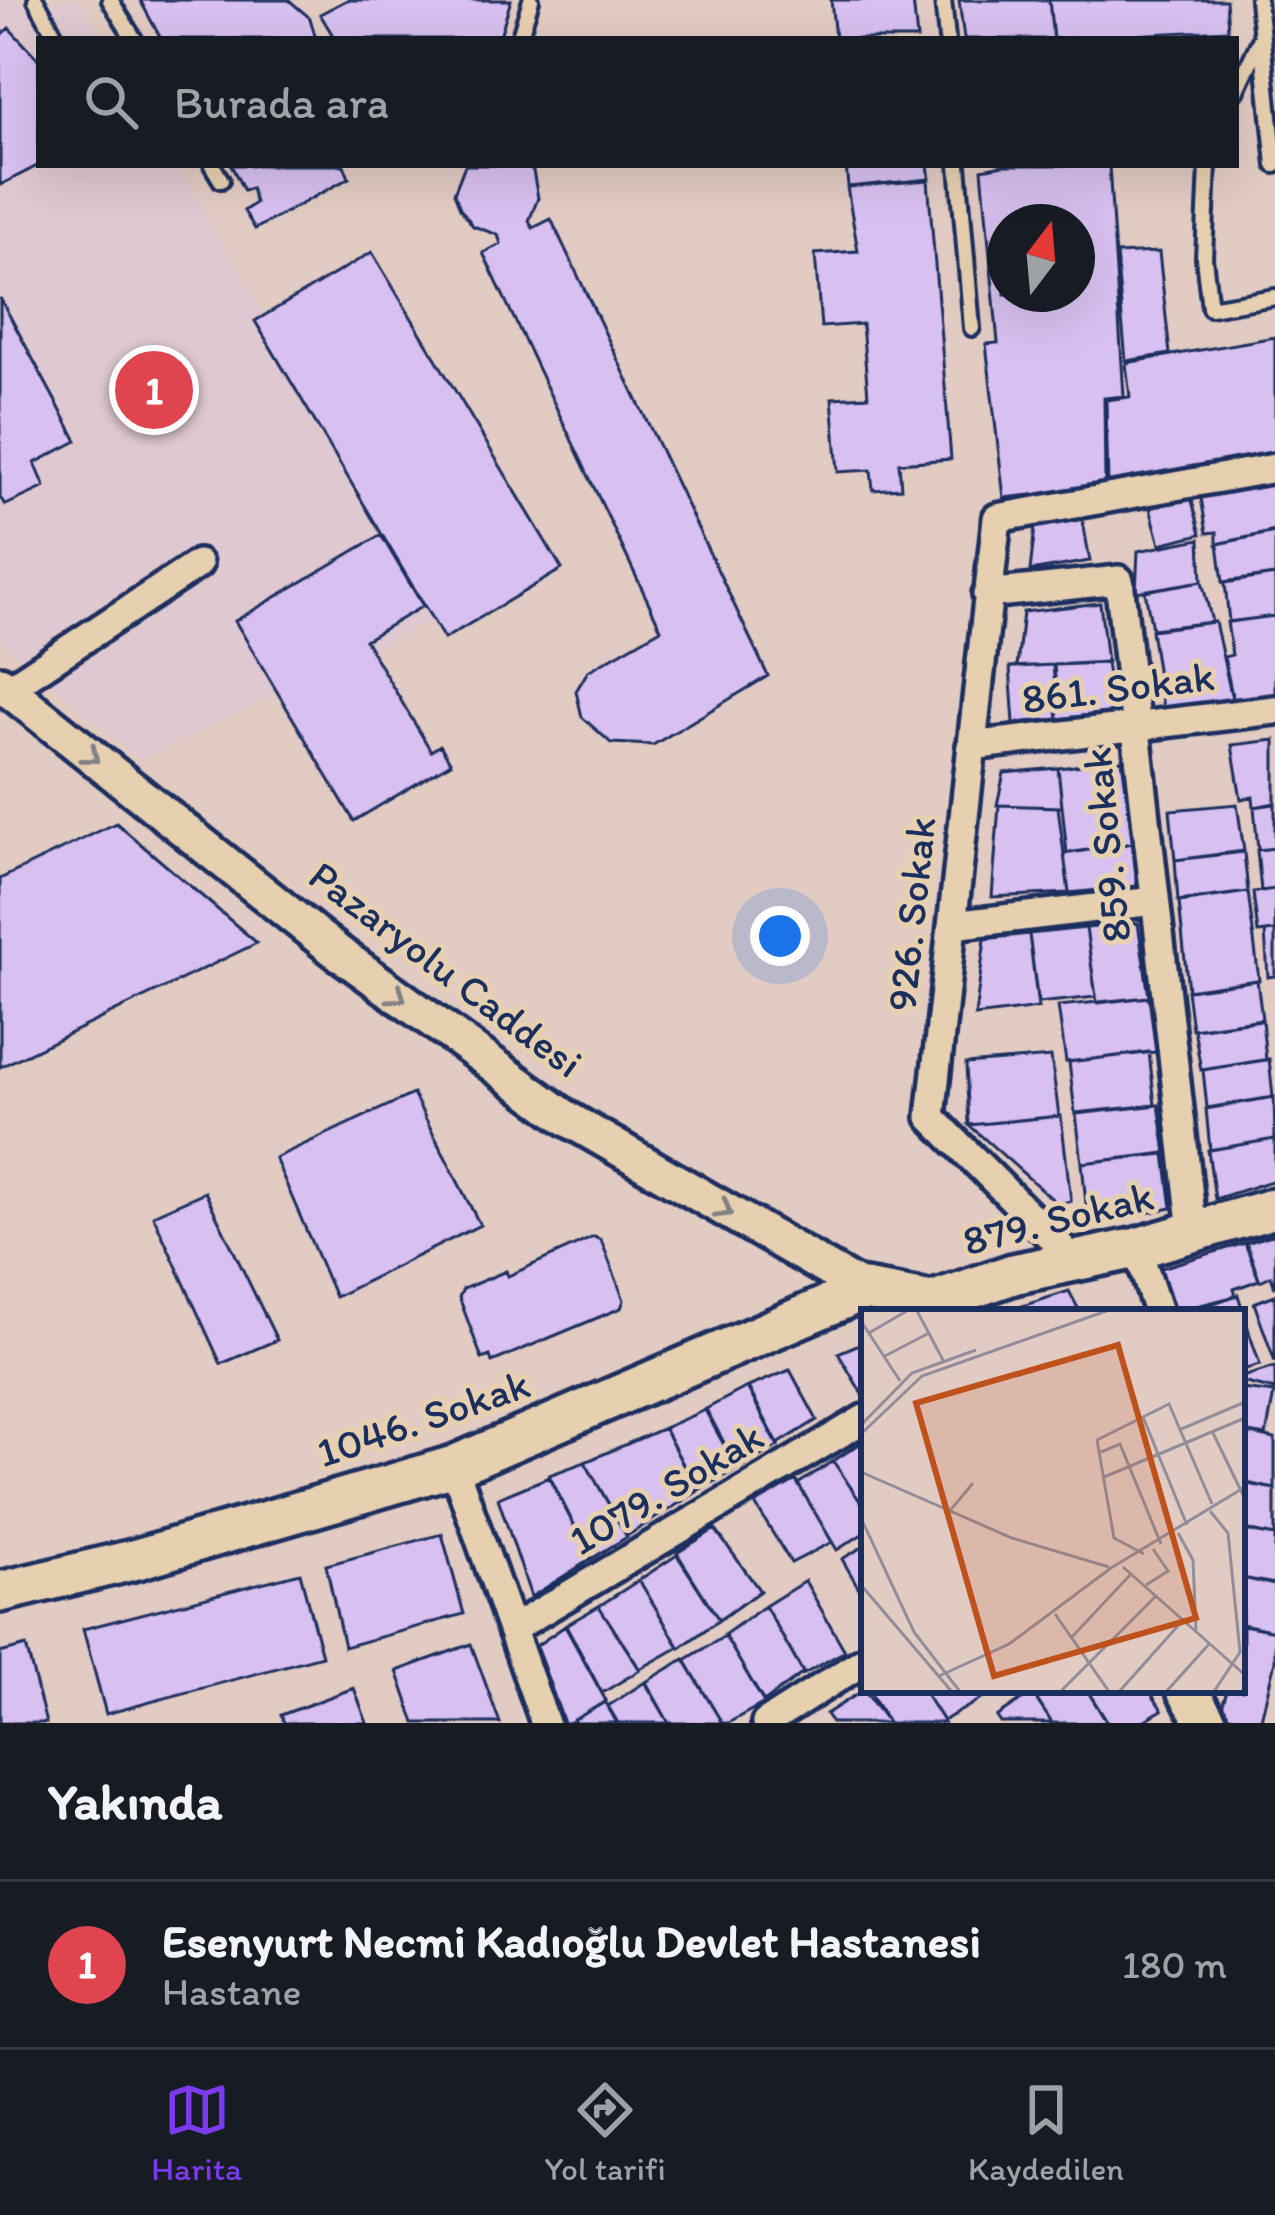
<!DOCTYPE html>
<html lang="tr">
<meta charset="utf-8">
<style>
:root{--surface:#171b24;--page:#20242c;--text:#f1f3f6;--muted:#9ea1a6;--line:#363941;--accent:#7c3aed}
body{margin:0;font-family:Itim,sans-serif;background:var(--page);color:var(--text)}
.compass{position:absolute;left:987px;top:204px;width:108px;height:108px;border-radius:50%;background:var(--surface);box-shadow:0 12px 48px #0002;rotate:16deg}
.you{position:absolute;left:780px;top:936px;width:42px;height:42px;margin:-30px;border:9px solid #fff;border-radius:50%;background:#1a73e8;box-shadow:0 0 0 18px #1a73e833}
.badge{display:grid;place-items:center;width:78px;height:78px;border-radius:50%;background:var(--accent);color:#fff;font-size:39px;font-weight:700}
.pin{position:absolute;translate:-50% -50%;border:6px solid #fff;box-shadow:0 3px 12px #0006}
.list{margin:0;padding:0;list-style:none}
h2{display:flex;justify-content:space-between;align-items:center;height:156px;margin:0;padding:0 48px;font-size:51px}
h2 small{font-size:39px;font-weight:400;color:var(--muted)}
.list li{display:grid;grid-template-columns:78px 1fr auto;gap:36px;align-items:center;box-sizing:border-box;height:168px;padding:0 48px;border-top:3px solid var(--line)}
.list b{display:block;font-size:45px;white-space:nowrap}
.list p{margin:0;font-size:39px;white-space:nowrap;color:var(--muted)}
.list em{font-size:39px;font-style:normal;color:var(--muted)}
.icon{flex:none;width:66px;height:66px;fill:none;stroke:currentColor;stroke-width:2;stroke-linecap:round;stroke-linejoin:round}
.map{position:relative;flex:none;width:1275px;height:1723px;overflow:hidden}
.search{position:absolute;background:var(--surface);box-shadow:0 12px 48px #0002;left:36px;right:36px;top:36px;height:132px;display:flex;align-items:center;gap:30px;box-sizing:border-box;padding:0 42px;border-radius:0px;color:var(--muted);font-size:45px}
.sheet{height:324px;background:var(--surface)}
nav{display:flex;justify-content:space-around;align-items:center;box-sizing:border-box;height:168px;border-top:3px solid var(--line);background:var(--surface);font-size:33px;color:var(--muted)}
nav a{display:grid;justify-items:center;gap:6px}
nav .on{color:var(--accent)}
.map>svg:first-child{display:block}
.built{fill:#dfc8d0}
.building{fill:#d8c0f0;stroke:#1b2f5e;stroke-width:3;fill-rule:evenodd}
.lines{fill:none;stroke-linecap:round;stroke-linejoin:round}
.service-casing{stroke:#1b2f5e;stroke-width:22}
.minor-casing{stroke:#1b2f5e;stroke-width:36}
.tertiary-casing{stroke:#1b2f5e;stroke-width:42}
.secondary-casing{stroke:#1b2f5e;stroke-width:48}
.service{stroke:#e7d0b0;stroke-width:14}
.minor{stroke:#e7d0b0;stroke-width:27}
.tertiary{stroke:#e7d0b0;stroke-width:33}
.secondary{stroke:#e7d0b0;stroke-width:39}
.oneway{stroke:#818087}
.labels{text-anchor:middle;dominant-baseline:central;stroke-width:10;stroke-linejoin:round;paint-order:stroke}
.street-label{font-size:42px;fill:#1b2f5e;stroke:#e7d0b0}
.inset-road{fill:none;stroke:#928d9b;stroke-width:3}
.view{fill:#bf511c;fill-opacity:0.15;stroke:#bf511c;stroke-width:6}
.inset-edge{fill:none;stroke:#1b2f5e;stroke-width:6}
</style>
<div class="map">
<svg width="1275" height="1723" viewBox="0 0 1275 1723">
<rect width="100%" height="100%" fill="#e2cbc3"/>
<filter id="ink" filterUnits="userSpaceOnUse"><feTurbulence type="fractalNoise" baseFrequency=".00833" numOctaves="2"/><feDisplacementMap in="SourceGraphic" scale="24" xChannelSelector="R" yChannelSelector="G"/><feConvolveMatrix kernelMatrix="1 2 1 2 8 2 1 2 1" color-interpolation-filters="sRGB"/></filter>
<g filter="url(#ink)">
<path class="built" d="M0,0H80L103,39H39V165H177L440,616L139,760L0,639Z"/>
<path class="building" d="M140,0H289L310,18L316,39H161Z
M347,0H511L499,39H335L320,14Z
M831,0H913L917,39H835Z
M959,0H1049L1053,39H964Z
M1049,0H1226L1228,30L1053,39Z
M9,28L39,60V165L0,185V37Z
M231,165H344L349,178L255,229L244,211L255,203L251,188L244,191Z
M465,165H528L533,171L538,198L529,221L533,228L551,219L768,676L653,745L611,743L582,717L576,691L588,671L661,629L483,253L501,244L498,235L473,226L460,208L454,193Z
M846,165H928L930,179L848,187Z
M1003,165H1109L1124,396L1104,398L1105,487L1004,498L986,344L998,343L982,169ZM1005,222H1077V294H1005Z
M928,180L951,459L899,463L901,488L873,490L871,470L838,472L832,398L868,396L862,324L821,327L815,254L858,251L847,187Z
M372,252L562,569L444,639L255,321Z
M1159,252L1170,354L1126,361L1116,254Z
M0,298L77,441L35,463L45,487L6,505L0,498Z
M1275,337V452L1108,486L1106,400L1130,397L1126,363Z
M1275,480V531L1217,544V532L1207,533L1200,492Z
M1191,497L1201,534L1160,544L1150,508Z
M1081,511L1090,561L1030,571L1036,518Z
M1275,532V575L1223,582L1218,544Z
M381,535L423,606L365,640L431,751L440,745L451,763L354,821L235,621Z
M1200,539L1202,581L1136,592L1138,551Z
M1275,575V616L1229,622L1225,583Z
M1202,581L1212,622L1152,629L1145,591Z
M1100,603L1107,662L1017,667L1023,612Z
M1275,616V694L1233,700L1224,657L1232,655L1227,622Z
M1215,622L1232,699L1163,708L1151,630Z
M1106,663L1114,712L1058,719L1054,665Z
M1053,665L1058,719L1014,723L1010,667Z
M1275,740V803L1254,807L1253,797L1241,799L1232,745Z
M1122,760L1134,843L1067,853L1058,768Z
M1058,768L1062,807L997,805L1004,773Z
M1237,804L1244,851L1175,860L1170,810Z
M1275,804V848L1258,850L1254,807Z
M999,805L1058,807L1069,893L992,897Z
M116,823L257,943L0,1067V879Z
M1133,843L1138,886L1069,893L1064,854Z
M1275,848V889L1261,891L1257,850Z
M1244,852L1248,892L1178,901L1175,860Z
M1275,889V931L1258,933L1253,892Z
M1248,892L1259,980L1188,990L1179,902Z
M1138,923L1149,997L1097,1003L1086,928Z
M1086,928L1096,997L1038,1003L1029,934Z
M1275,931V976L1268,977L1265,932Z
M1029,934L1038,1008L975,1016L985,939Z
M1257,980L1262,1019L1192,1029L1187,990Z
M1149,997L1156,1052L1066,1062L1058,1006Z
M1262,1020L1266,1060L1201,1070L1194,1029Z
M1149,1052L1155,1105L1075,1113L1069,1062Z
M1051,1057L1059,1116L969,1125L966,1064Z
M1269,1059L1273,1097L1207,1108L1203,1070Z
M413,1094L480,1225L335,1297L275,1158Z
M1274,1097L1275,1139L1210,1150L1206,1109Z
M1159,1105L1166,1153L1082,1163L1076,1114Z
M1061,1116L1071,1201L1058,1204L969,1125Z
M1275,1139V1180L1215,1199L1208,1150Z
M1165,1154L1172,1208L1119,1218L1087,1214L1082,1163Z
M205,1192L277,1340L221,1364L153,1215Z
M1275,1234V1288L1271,1276L1260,1281L1246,1243Z
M594,1237L601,1240L624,1300L621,1308L492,1362L490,1356L482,1359L459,1297L463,1289L506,1271L508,1276Z
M1245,1243L1259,1280L1234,1289L1236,1296L1173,1312L1161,1268Z
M1069,1291L1080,1312H1017L1016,1308Z
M1238,1295L1249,1331L1242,1333V1312H1186Z
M1275,1295V1362L1254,1303Z
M1249,1332L1260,1365L1242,1370V1334Z
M864,1342V1397L838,1353Z
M1275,1367V1390L1242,1382V1377Z
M790,1370L817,1420L778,1444L748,1387Z
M747,1387L778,1446L738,1469L706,1409Z
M1242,1389L1274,1393L1266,1436L1242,1432Z
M705,1410L737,1469L697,1491L664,1428Z
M664,1428L697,1492L627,1536L585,1462Z
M1242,1432L1275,1439V1489L1242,1482Z
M864,1441V1507L833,1461Z
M833,1461L864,1507V1533L837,1550L798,1484Z
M585,1462L627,1537L591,1559L549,1475Z
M549,1477L591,1559L531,1597L498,1498Z
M796,1480L832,1542L791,1563L755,1504Z
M1242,1483L1275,1489V1536L1242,1529Z
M715,1529L760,1591L719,1620L677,1553Z
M1242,1530L1275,1536V1584L1242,1578Z
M442,1534L464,1614L344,1647L326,1565Z
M864,1546V1597L842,1559Z
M677,1555L719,1620L680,1648L639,1580Z
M300,1573L322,1656L106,1714L83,1629Z
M1242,1578L1275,1585V1631L1242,1624Z
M639,1580L679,1647L640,1669L599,1606Z
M805,1581L845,1651L804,1674L765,1606Z
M599,1606L640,1670L602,1693L566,1625Z
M765,1606L803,1673L764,1702L724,1635Z
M1243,1625L1275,1631V1661L1260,1723L1220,1714L1227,1690H1242Z
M565,1626L606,1701L569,1723H564L536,1646Z
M725,1636L764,1703L728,1723H722L685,1660Z
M471,1644L500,1723H415L397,1671Z
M26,1646L46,1723H0V1653Z
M684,1659L722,1723H669L646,1682Z
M645,1682L669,1723H618L608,1706Z
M354,1688L367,1723H284L281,1715Z
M864,1690L888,1723H832L826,1714Z
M869,1690H923L944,1723H888Z
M923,1690H978L983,1698L943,1721Z
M1036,1690H1087L1107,1723H1052L1032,1692Z
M1087,1690H1149L1162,1710L1140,1723H1108Z
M1032,1693L1052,1723H1001L997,1717Z
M605,1702L617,1723H569Z"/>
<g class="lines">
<g class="service-casing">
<path id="service" d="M36,0L57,39
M110,0L134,39
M943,0L947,39
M1258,0L1275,165
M519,39L531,0
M1236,92L1260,40
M212,165L221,180
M958,165L972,328
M1208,165L1204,258L1210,308L1275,297"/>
</g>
<g class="minor-casing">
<path id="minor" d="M987,594L1119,580L1193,1232
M8,689L198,564
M971,746L1275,710
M953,925L1154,901
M1137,1248L1158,1312
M1075,1261L931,1117L997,518L1275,468
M454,1466L545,1723
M512,1629L864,1419
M766,1723L864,1661"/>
</g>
<g class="tertiary-casing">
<path id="tertiary" d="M0,683L336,951L568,1119L864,1290"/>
</g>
<g class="secondary-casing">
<path id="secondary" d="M0,1592L137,1559L454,1466L864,1290L932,1302L1013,1274L1137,1248L1275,1208
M1187,1690L1207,1723"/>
</g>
<use href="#service" class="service"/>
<use href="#minor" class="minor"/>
<use href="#tertiary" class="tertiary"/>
<use href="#secondary" class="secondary"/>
</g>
<defs><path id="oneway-chevron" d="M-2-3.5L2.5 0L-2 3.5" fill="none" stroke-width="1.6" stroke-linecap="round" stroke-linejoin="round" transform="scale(3)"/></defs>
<g class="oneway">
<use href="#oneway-chevron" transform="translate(91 756) rotate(39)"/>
<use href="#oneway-chevron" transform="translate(398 996) rotate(36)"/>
<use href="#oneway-chevron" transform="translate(724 1210) rotate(30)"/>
</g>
</g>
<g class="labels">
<g class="street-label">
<text transform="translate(1118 687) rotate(-7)">861. Sokak</text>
<text transform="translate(1106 845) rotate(-96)">859. Sokak</text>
<text transform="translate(911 914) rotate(-84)">926. Sokak</text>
<text transform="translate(446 969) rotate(37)">Pazaryolu Caddesi</text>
<text transform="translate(1058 1218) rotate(-14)">879. Sokak</text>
<text transform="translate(423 1418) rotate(-19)">1046. Sokak</text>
<text transform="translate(666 1488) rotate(-31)">1079. Sokak</text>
</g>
</g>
<g transform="translate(861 1309)">
<rect width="384" height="384" fill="#e2cbc3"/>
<path class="inset-road" d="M55,0L82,51M0,12L39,72M8,24L49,0M24,47L68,24M282,108L326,216M0,116L51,64L115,41M318,121L384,93M351,122L384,190M0,125L61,67L251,0M240,143L259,135L300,235M0,163L151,229L248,258M243,168L384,109M349,202L367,224L379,343L352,384M88,203L112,174M0,209L53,323L100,384M317,224L332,251L335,321M283,245L253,229L236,131L308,95L351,195M262,258L384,366M0,276L92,384M285,276L307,262L292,240M194,305L249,384M210,329L269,266M78,367L148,335L250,259L384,178M198,384L296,286M257,384L323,310M304,384L349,334"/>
<path class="view" d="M257,36L335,309L133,367L55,94Z"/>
<rect width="384" height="384" class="inset-edge"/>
</g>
</svg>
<svg class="compass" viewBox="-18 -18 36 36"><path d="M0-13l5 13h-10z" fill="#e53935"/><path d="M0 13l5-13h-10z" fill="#9ea1a6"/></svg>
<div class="you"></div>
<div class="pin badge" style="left:154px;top:390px;background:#e0444e">1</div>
<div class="search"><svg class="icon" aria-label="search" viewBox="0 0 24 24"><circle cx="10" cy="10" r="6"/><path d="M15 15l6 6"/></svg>Burada ara</div>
</div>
<section class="sheet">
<h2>Yakında<small></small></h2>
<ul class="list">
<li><span class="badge" style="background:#e0444e">1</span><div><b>Esenyurt Necmi Kadıoğlu Devlet Hastanesi</b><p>Hastane</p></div><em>180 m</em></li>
</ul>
</section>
<nav>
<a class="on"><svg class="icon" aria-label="map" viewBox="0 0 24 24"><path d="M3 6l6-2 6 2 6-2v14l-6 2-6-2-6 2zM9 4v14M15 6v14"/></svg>Harita</a>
<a><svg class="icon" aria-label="directions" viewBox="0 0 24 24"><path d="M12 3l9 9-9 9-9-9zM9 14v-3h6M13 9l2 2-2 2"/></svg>Yol tarifi</a>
<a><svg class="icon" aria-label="saved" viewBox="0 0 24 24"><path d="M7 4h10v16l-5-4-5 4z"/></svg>Kaydedilen</a>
</nav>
